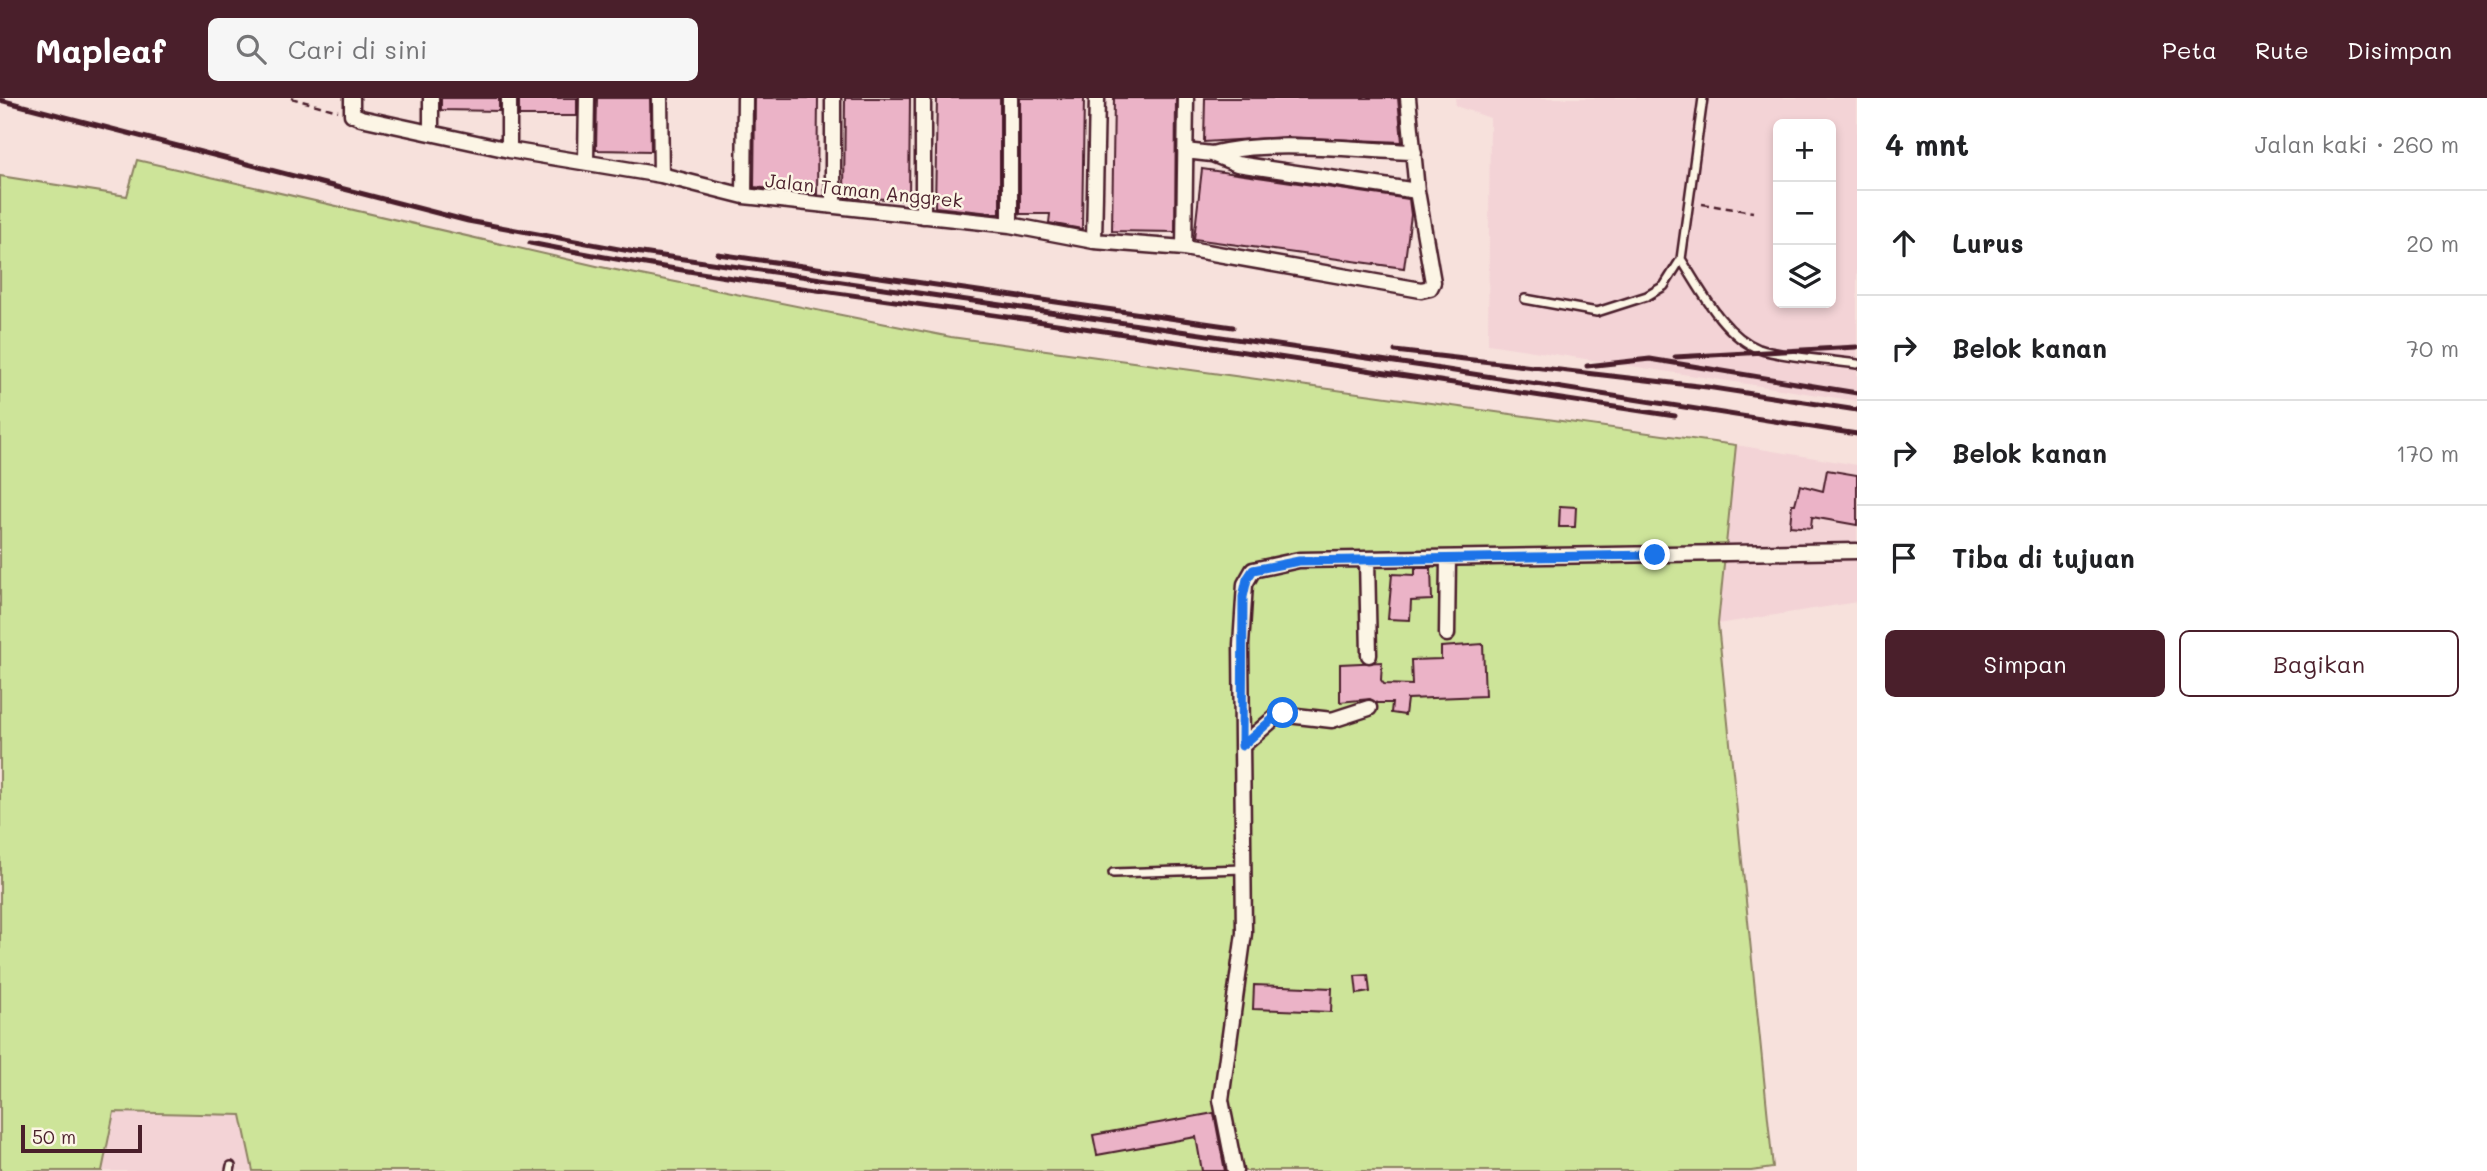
<!DOCTYPE html>
<html lang="id">
<meta charset="utf-8">
<style>
:root{--surface:#fff;--page:#f6f6f6;--text:#202124;--muted:#757577;--line:#e0e0e0;--accent:#4a1f2b}
body{margin:0;font-family:Mali,sans-serif;background:var(--page);color:var(--text)}
.controls{position:absolute;right:21px;top:21px;display:grid;overflow:hidden;border-radius:10px;box-shadow:0 4px 10px #0003}
.controls button{width:63px;height:63px;display:grid;place-items:center;padding:0;border:0;border-bottom:2px solid var(--line);background:var(--surface);color:var(--text);font:35px sans-serif}
.scale{position:absolute;left:21px;bottom:18px;width:121px;box-sizing:border-box;padding-left:7px;border:4px solid #4a1f2b;border-top:0;font-size:19px;line-height:24px;white-space:nowrap;color:#4a1f2b;-webkit-text-stroke:5px #fcf5e5;paint-order:stroke}
.stop{position:absolute;width:21px;height:21px;margin:-16px;border:5px solid #1a73e8;border-radius:50%;background:#fff}
.stop.end{background:#1a73e8;border-color:#fff;box-shadow:0 2px 7px #0008}
.list{margin:0;padding:0;list-style:none}
h2{display:flex;justify-content:space-between;align-items:center;height:91px;margin:0;padding:0 28px;font-size:30px}
h2 small{font-size:23px;font-weight:400;color:var(--muted)}
.list li{display:grid;grid-template-columns:46px 1fr auto;gap:21px;align-items:center;box-sizing:border-box;height:105px;padding:0 28px;border-top:2px solid var(--line)}
.list b{display:block;font-size:26px;white-space:nowrap}
.list em{font-size:23px;font-style:normal;color:var(--muted)}
.actions{display:flex;gap:14px;padding:21px 28px}
.actions a{flex:1;padding:16px 0;border:2px solid var(--accent);border-radius:10px;text-align:center;font-size:24px;color:var(--accent)}
.actions .main{background:var(--accent);color:#fff}
.icon{flex:none;width:38px;height:38px;fill:none;stroke:currentColor;stroke-width:2;stroke-linecap:round;stroke-linejoin:round}
.map{position:relative;flex:none;width:1857px;height:1073px;overflow:hidden}
header{display:flex;align-items:center;gap:42px;box-sizing:border-box;height:98px;padding:0 35px;background:var(--accent);color:#fff}
header strong{font-size:33px}
nav{display:flex;gap:38px;margin-inline-start:auto;font-size:24px}
.search{width:490px;height:63px;background:var(--page);display:flex;align-items:center;gap:18px;box-sizing:border-box;padding:0 24px;border-radius:10px;color:var(--muted);font-size:26px}
main{display:flex}
aside{flex:1;background:var(--surface)}
.map>svg:first-child{display:block}
.built{fill:#f3d3d6;fill-rule:evenodd}
.green{fill:#cde499;stroke:#8c8262;stroke-width:2}
.building{fill:#ebb3c7;stroke:#4a1f2b;stroke-width:2}
.lines{fill:none;stroke-linecap:round;stroke-linejoin:round}
.lane-casing{stroke:#4a1f2b;stroke-width:12}
.street-casing{stroke:#4a1f2b;stroke-width:19}
.path{stroke:#4a1f2b;stroke-width:2.5;stroke-dasharray:7 5;stroke-linecap:butt}
.lane{stroke:#fcf5e5;stroke-width:7}
.street{stroke:#fcf5e5;stroke-width:14}
.rail{stroke:#4a1f2b;stroke-width:5}
.route{stroke:#1a73e8;stroke-width:9}
.labels{text-anchor:middle;dominant-baseline:central;stroke-width:5;stroke-linejoin:round;paint-order:stroke}
.street-label{font-size:19px;fill:#4a1f2b;stroke:#fcf5e5}
</style>
<header>
<strong>Mapleaf</strong>
<div class="search"><svg class="icon" aria-label="search" viewBox="0 0 24 24"><circle cx="10" cy="10" r="6"/><path d="M15 15l6 6"/></svg>Cari di sini</div>
<nav><a>Peta</a><a>Rute</a><a>Disimpan</a></nav>
</header>
<main>
<div class="map">
<svg width="1857" height="1073" viewBox="0 0 1857 1073">
<rect width="100%" height="100%" fill="#f7e1dc"/>
<filter id="ink" filterUnits="userSpaceOnUse"><feTurbulence type="fractalNoise" baseFrequency=".0143" numOctaves="2"/><feDisplacementMap in="SourceGraphic" scale="14" xChannelSelector="R" yChannelSelector="G"/><feConvolveMatrix kernelMatrix="1 2 1 2 8 2 1 2 1" color-interpolation-filters="sRGB"/></filter>
<g filter="url(#ink)">
<path class="built" d="M1455,0H1857V303L1488,246L1490,20L1456,8ZM1778,26H1831V205H1778Z
M1736,347L1857,367V504L1718,526Z
M113,1014L241,1017L253,1073H102Z"/>
<path class="green" d="M137,62L601,169L951,239L1736,347L1718,526L1773,1070L1751,1073H253L241,1017L114,1014L102,1073H0V78L127,98Z"/>
<path class="building" d="M441,0H499V13L441,12Z
M519,0H577V18H519Z
M597,0H650L651,53L596,52Z
M755,0H818L817,96L754,89Z
M845,0H910L909,102L844,99Z
M937,0H1000V116L935,109Z
M1020,0H1084L1082,131L1049,125L1050,116H1020Z
M1114,0H1176L1175,134L1112,133Z
M1205,0H1398L1402,44L1285,39L1204,44Z
M1202,71L1409,101L1411,117L1404,170L1194,141Z
M1827,372L1857,377V427L1812,419L1811,430L1790,428L1792,406H1795L1800,387L1823,393Z
M1560,408L1576,409L1575,429H1559Z
M1415,470H1431L1432,502L1411,503L1410,522L1388,521L1392,476L1415,477Z
M1483,546L1485,598L1407,601L1405,617L1391,615L1392,605H1377L1370,601L1340,604V566L1382,564L1381,582L1384,586L1412,587L1411,562L1441,561V549Z
M1368,877L1370,894L1357,896L1355,878Z
M1254,887L1332,890L1331,914L1253,911Z
M1214,1015L1225,1073H1202L1196,1039L1097,1057L1093,1037Z"/>
<g class="lines">
<g class="lane-casing">
<path id="lane" d="M1681,161C1701,192 1723,237 1759,251C1781,259 1832,262 1857,266
M1525,201L1597,214L1647,198L1664,188L1681,161L1703,0
M1113,775L1244,771
M230,1073L231,1068"/>
</g>
<g class="street-casing">
<path id="street" d="M352,0V16L361,20L509,52L661,77L744,98L1010,127L1094,143L1184,150L1421,192L1430,190L1433,184L1417,93L1408,0
M660,0L661,77
M431,34V0
M509,52V0
M1185,53L1212,56L1237,66L1417,93
M1212,56C1269,41 1353,52 1414,54
M586,62L587,0
M744,98L745,0
M833,106V0
M923,118V0
M1010,127V0
M1094,143L1097,0
M1184,150L1186,0
M1367,461L1369,557
M1447,536L1448,460
M1242,648L1279,616L1332,622L1369,610
M1235,1073L1221,1002L1244,835L1241,547L1245,486L1253,472L1299,462L1857,453"/>
</g>
<path class="path" d="M291,0L338,13
M1702,106L1753,114"/>
<use href="#lane" class="lane"/>
<use href="#street" class="street"/>
<path class="rail" d="M0,2L468,123L635,154L1422,268L1857,336
M530,145C696,178 863,198 1030,222C1245,253 1460,287 1675,318
M718,156L1233,229
M1395,253L1707,289L1857,312
M1675,259L1857,249
M1587,268L1650,261L1857,295"/>
</g>
</g>
<g class="lines" filter="url(#ink)">
<path class="route" d="M1283,615L1276,618L1242,648L1243,499L1247,481L1253,472L1299,463L1655,457"/>
</g>
<g class="labels">
<g class="street-label">
<text transform="translate(864 92) rotate(6)">Jalan Taman Anggrek</text>
</g>
</g>
</svg>
<div class="controls">
<button>+</button>
<button>−</button>
<button><svg class="icon" aria-label="layers" viewBox="0 0 24 24"><path d="M12 4l9 5-9 5-9-5zM3 14l9 5 9-5"/></svg></button>
</div>
<div class="scale">50 m</div>
<div class="stop" style="left:1283px;top:615px"></div>
<div class="stop end" style="left:1655px;top:457px"></div>
</div>
<aside>
<h2>4 mnt<small>Jalan kaki · 260 m</small></h2>
<ul class="list">
<li><svg class="icon" aria-label="ahead" viewBox="0 0 24 24"><path d="M12 20V5M6 11l6-6 6 6"/></svg><div><b>Lurus</b></div><em>20 m</em></li>
<li><svg class="icon" aria-label="right" viewBox="0 0 24 24"><path d="M7 20v-9h11M14 6l5 5-5 5"/></svg><div><b>Belok kanan</b></div><em>70 m</em></li>
<li><svg class="icon" aria-label="right" viewBox="0 0 24 24"><path d="M7 20v-9h11M14 6l5 5-5 5"/></svg><div><b>Belok kanan</b></div><em>170 m</em></li>
<li><svg class="icon" aria-label="arrive" viewBox="0 0 24 24"><path d="M6 21V4h12l-3 4 3 4H6"/></svg><div><b>Tiba di tujuan</b></div></li>
</ul>
<div class="actions"><a class="main">Simpan</a><a>Bagikan</a></div>
</aside>
</main>
